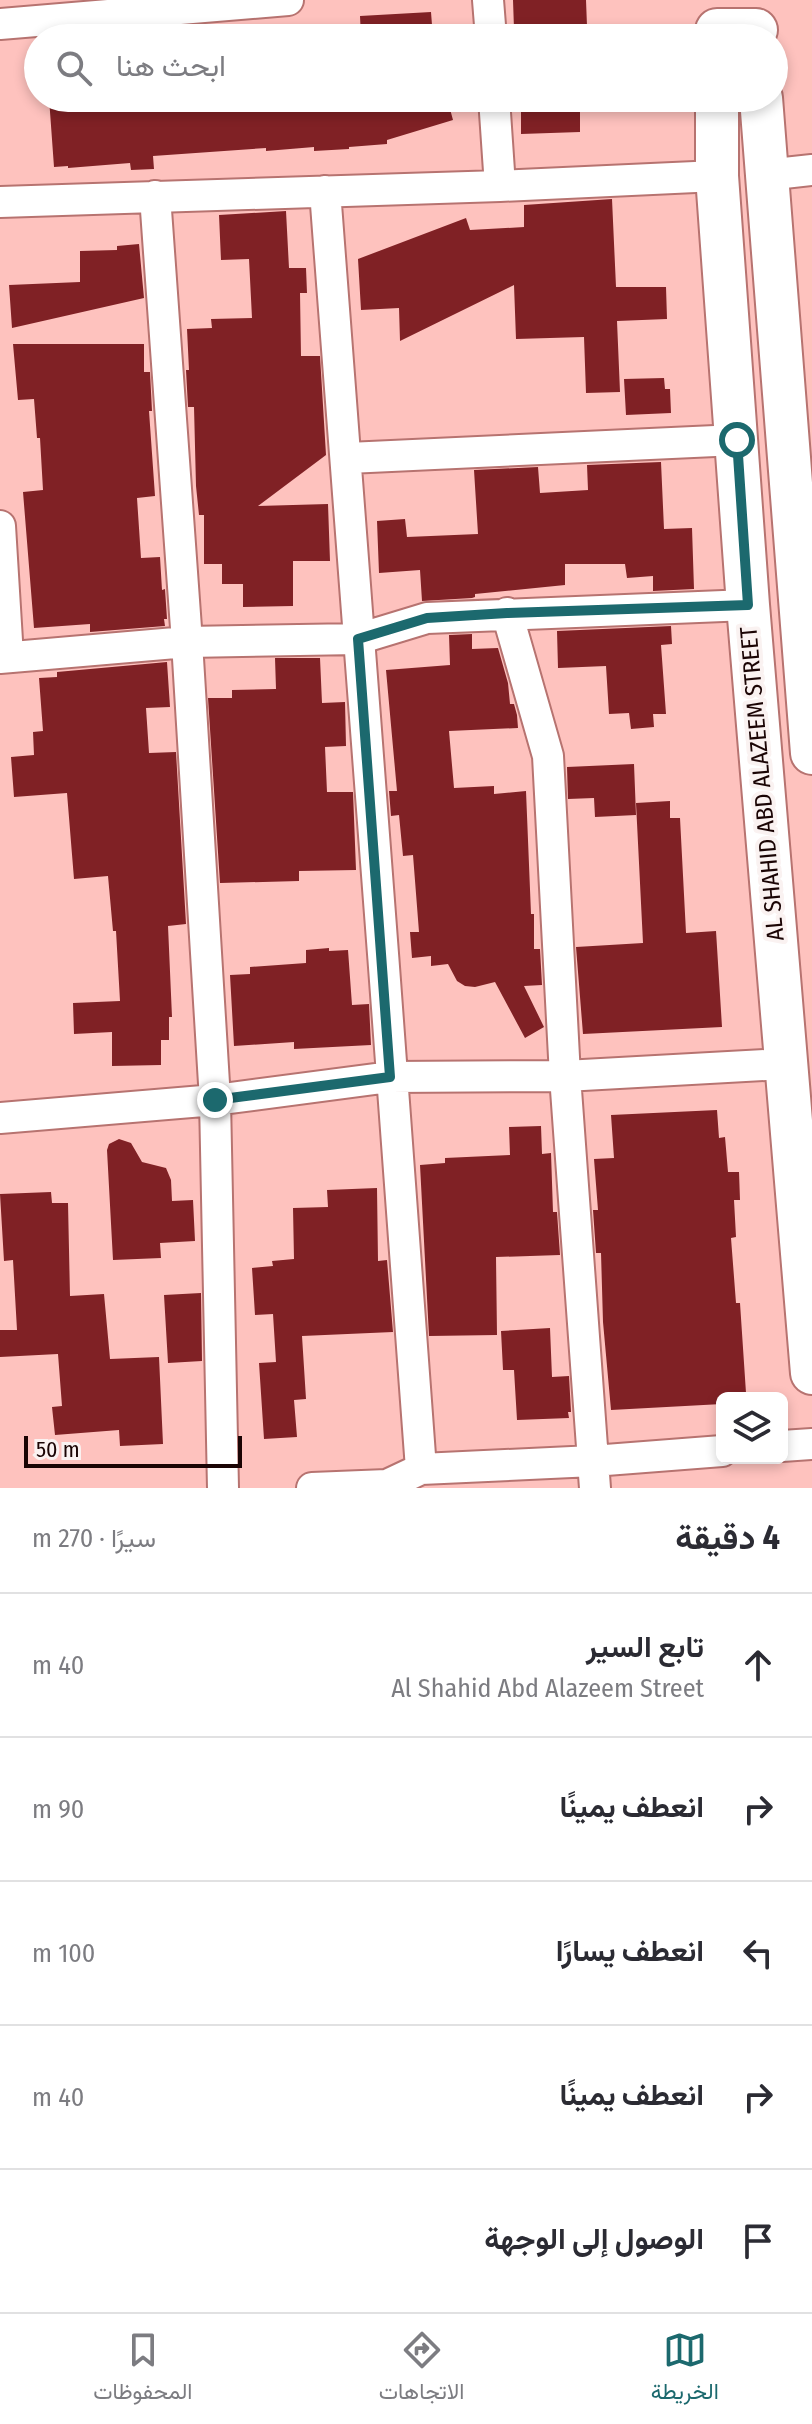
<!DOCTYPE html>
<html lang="ar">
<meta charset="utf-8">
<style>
:root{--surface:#fff;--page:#f7f7f7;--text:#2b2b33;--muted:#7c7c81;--line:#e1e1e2;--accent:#1c696e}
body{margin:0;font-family:"Fira Sans Condensed",Vazirmatn,sans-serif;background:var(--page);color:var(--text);direction:rtl}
.controls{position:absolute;right:24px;bottom:24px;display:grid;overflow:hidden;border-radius:12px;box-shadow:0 4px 12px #0003}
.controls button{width:72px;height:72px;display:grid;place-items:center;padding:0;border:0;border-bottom:2px solid var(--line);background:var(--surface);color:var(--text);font:40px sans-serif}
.scale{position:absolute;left:24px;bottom:20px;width:218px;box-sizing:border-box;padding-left:8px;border:4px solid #1a0404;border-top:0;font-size:22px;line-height:28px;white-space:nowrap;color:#1a0404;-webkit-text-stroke:6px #faf2f1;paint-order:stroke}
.stop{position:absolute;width:24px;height:24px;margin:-18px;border:6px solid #1c696e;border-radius:50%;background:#fff}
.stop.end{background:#1c696e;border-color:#fff;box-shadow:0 2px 8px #0008}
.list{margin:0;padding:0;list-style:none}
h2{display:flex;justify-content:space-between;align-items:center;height:104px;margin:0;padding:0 32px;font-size:34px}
h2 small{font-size:26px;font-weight:400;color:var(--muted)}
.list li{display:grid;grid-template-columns:52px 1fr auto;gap:24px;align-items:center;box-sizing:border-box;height:144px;padding:0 32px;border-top:2px solid var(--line)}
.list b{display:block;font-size:30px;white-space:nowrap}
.list p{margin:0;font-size:26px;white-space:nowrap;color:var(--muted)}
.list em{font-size:26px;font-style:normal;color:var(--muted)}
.icon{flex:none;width:44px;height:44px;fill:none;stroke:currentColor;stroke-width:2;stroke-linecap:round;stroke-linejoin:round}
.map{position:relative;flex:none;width:812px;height:1488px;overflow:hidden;direction:ltr}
.search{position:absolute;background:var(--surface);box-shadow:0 4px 12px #0003;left:24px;right:24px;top:24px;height:88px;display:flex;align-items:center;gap:20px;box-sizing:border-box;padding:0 28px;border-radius:44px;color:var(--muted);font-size:30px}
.sheet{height:824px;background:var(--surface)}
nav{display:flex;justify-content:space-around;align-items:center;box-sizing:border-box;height:112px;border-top:2px solid var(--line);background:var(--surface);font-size:22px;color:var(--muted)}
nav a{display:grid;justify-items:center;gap:4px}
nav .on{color:var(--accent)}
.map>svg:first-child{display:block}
.building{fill:#802125}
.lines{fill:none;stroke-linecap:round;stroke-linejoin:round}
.street-casing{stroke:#b77370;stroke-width:34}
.secondary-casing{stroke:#b77370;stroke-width:46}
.street{stroke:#fff;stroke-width:30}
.secondary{stroke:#fff;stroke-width:42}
.route{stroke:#1c696e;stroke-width:10}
.labels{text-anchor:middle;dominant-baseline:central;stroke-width:8;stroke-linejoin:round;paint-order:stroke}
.street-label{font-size:24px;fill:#1a0404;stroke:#faf2f1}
</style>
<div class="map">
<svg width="812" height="1488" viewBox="0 0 812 1488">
<rect width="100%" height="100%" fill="#fec2be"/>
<path class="building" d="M513,0H586L587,26L514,29Z
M431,12L433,38H361L360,16Z
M49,98H87L88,111L137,108L136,98H447L453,120L387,140V144L349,147V149L314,151V147L266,151V148L153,156L154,169L131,170L130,163L68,168V166L54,167Z
M521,98H580V132L521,134Z
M612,199L616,287H666L667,319L617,321L620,392L586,393L584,337L516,339L514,285L400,341L399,308L361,310L358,259L466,218L470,230L524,227V205Z
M286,211L289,268H306L307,293H300L301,356H320L326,455L258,506L328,504L330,561H293V606L243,607V584H222V564H204V515H199L196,486L194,407H188L186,370H189L187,329L212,328L211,319L252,318L249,259L221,260L219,215Z
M139,244L144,298L12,328L9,285L80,282V251L117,250V246Z
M13,344H144V372H150L152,411H149L155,496L137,498L141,558L160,557L162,590L165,589L167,619H164L165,626L90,632V624L34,628L23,492L43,490L40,438H37L34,399L18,400Z
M664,378L665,389H670L671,413L626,415L624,379Z
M661,462L664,529L692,528L694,589L653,591V576L627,578L625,564H565V585L475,594V597L472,598L422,601L420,570L379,573L377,521L405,519L407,537L478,534L474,470L538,467L540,493L588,490L587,465Z
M671,626L672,644L661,645L666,714H653L654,727L631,729L629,713L609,714L606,666L558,668L557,631Z
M472,634V649L498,648L508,683L510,704H514L517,715L518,728L449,731L454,788L494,786V794L526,791L531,914H534V949H540L542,985L524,986L544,1027L525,1038L495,982L475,987L465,986L457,981L448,964L431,966V956L412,958L410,932H419L413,855L403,856L399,815L391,816L389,791H397L386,670L450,665L449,635Z
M275,658H320L322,703L345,702L346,746L325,747L327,792H353L356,870L299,871V881L220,883L208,698H232V690L276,689Z
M167,662L170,707L146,708L149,753L176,752L186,924L168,926L172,1017H169V1040H161V1065L112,1066V1032L74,1034L73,1003L120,1001L116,931H113L108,876L74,879L67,793L14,797L11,757L34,755L33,732L43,731L39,678L57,677V672Z
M634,764L636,815L595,817L594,798L568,799L567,767Z
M670,801V818H680L686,933L716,931L722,1027L583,1034L576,947L643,943L636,803Z
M329,948V951L348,950L352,1005L369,1004L371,1045L294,1049V1042L234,1046L230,975L250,974V967L306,963V950Z
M717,1110L719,1138L725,1137L728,1172H739L740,1200H734L736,1237L731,1238L736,1303H740L746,1393H742V1398H722V1404L611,1410L603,1322L601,1253H596L593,1210H598L594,1159L614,1158L611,1115Z
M541,1126L542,1154L551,1153L553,1212H557L560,1255L496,1257L497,1335L429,1336L420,1165L445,1163V1158L510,1155L509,1127Z
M119,1139L131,1143L142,1162L166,1168L171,1180L172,1201L193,1200L195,1241L160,1243L161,1258L113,1260L107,1150L109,1144Z
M377,1188L378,1261L387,1260L393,1332L302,1336L306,1399L294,1400L297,1437L264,1439L259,1363L276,1362L273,1314L255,1315L252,1268L273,1266L272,1261L294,1259L293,1208L328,1207L327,1190Z
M51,1192L52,1203H68L70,1296L104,1294L110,1359L159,1357L163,1444L120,1446L119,1430L55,1435L52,1407L62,1406L58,1354L0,1357V1330H17L13,1260L4,1261L0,1194Z
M201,1293L202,1361L168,1363L164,1295Z
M550,1328L552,1377L569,1376L571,1412H568L569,1418L517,1420L514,1370H503L501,1331Z"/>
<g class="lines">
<g class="street-casing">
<path id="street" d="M488,0L491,38
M0,24L288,0
M494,98L500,186
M766,175L812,170
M325,191C361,617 388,1043 421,1469
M155,196L187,642L215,1100L223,1488
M0,202L500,186L717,176
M348,458L737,440
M0,526L8,657
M507,613L548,756L565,1076L595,1488
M0,658L187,642L358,639L427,618L748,605
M0,1118L215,1100L390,1077L565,1076L784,1064
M782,1446L812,1444
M312,1488L387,1485L421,1469L593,1461L722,1451"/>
</g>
<g class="secondary-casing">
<path id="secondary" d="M717,30H756
M717,98V176L748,605L812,1373
M761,98L812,753"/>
</g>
<use href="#street" class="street"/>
<use href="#secondary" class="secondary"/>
</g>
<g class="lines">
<path class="route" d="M215,1100L390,1077L358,639L427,618L507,613L748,605L737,440"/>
</g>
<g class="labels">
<g class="street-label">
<text transform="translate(762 784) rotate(-95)">AL SHAHID ABD ALAZEEM STREET</text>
</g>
</g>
</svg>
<div class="controls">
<button><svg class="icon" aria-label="layers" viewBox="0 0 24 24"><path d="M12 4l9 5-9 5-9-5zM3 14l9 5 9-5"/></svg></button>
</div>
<div class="scale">50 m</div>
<div class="stop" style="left:737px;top:440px"></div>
<div class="stop end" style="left:215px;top:1100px"></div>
<div class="search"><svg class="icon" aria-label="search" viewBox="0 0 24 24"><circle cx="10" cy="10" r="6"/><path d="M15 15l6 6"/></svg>ابحث هنا</div>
</div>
<section class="sheet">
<h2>4 دقيقة<small>سيرًا · 270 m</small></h2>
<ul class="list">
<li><svg class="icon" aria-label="ahead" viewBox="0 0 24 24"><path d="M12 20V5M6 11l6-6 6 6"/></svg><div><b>تابع السير</b><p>Al Shahid Abd Alazeem Street</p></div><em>40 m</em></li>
<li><svg class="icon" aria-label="right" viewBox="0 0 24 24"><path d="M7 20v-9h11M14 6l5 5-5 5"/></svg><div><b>انعطف يمينًا</b></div><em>90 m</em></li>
<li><svg class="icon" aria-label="left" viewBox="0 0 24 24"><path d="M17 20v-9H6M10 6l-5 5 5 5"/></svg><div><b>انعطف يسارًا</b></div><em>100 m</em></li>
<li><svg class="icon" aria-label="right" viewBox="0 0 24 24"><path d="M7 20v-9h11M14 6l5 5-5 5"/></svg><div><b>انعطف يمينًا</b></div><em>40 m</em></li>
<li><svg class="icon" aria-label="arrive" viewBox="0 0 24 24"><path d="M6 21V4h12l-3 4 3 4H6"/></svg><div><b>الوصول إلى الوجهة</b></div></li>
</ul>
</section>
<nav>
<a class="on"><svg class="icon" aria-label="map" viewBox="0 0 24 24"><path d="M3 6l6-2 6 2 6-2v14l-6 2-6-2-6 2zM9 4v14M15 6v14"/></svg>الخريطة</a>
<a><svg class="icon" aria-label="directions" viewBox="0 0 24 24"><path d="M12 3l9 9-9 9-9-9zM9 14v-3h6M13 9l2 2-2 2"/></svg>الاتجاهات</a>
<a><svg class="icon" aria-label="saved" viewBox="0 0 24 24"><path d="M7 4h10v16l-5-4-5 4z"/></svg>المحفوظات</a>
</nav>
